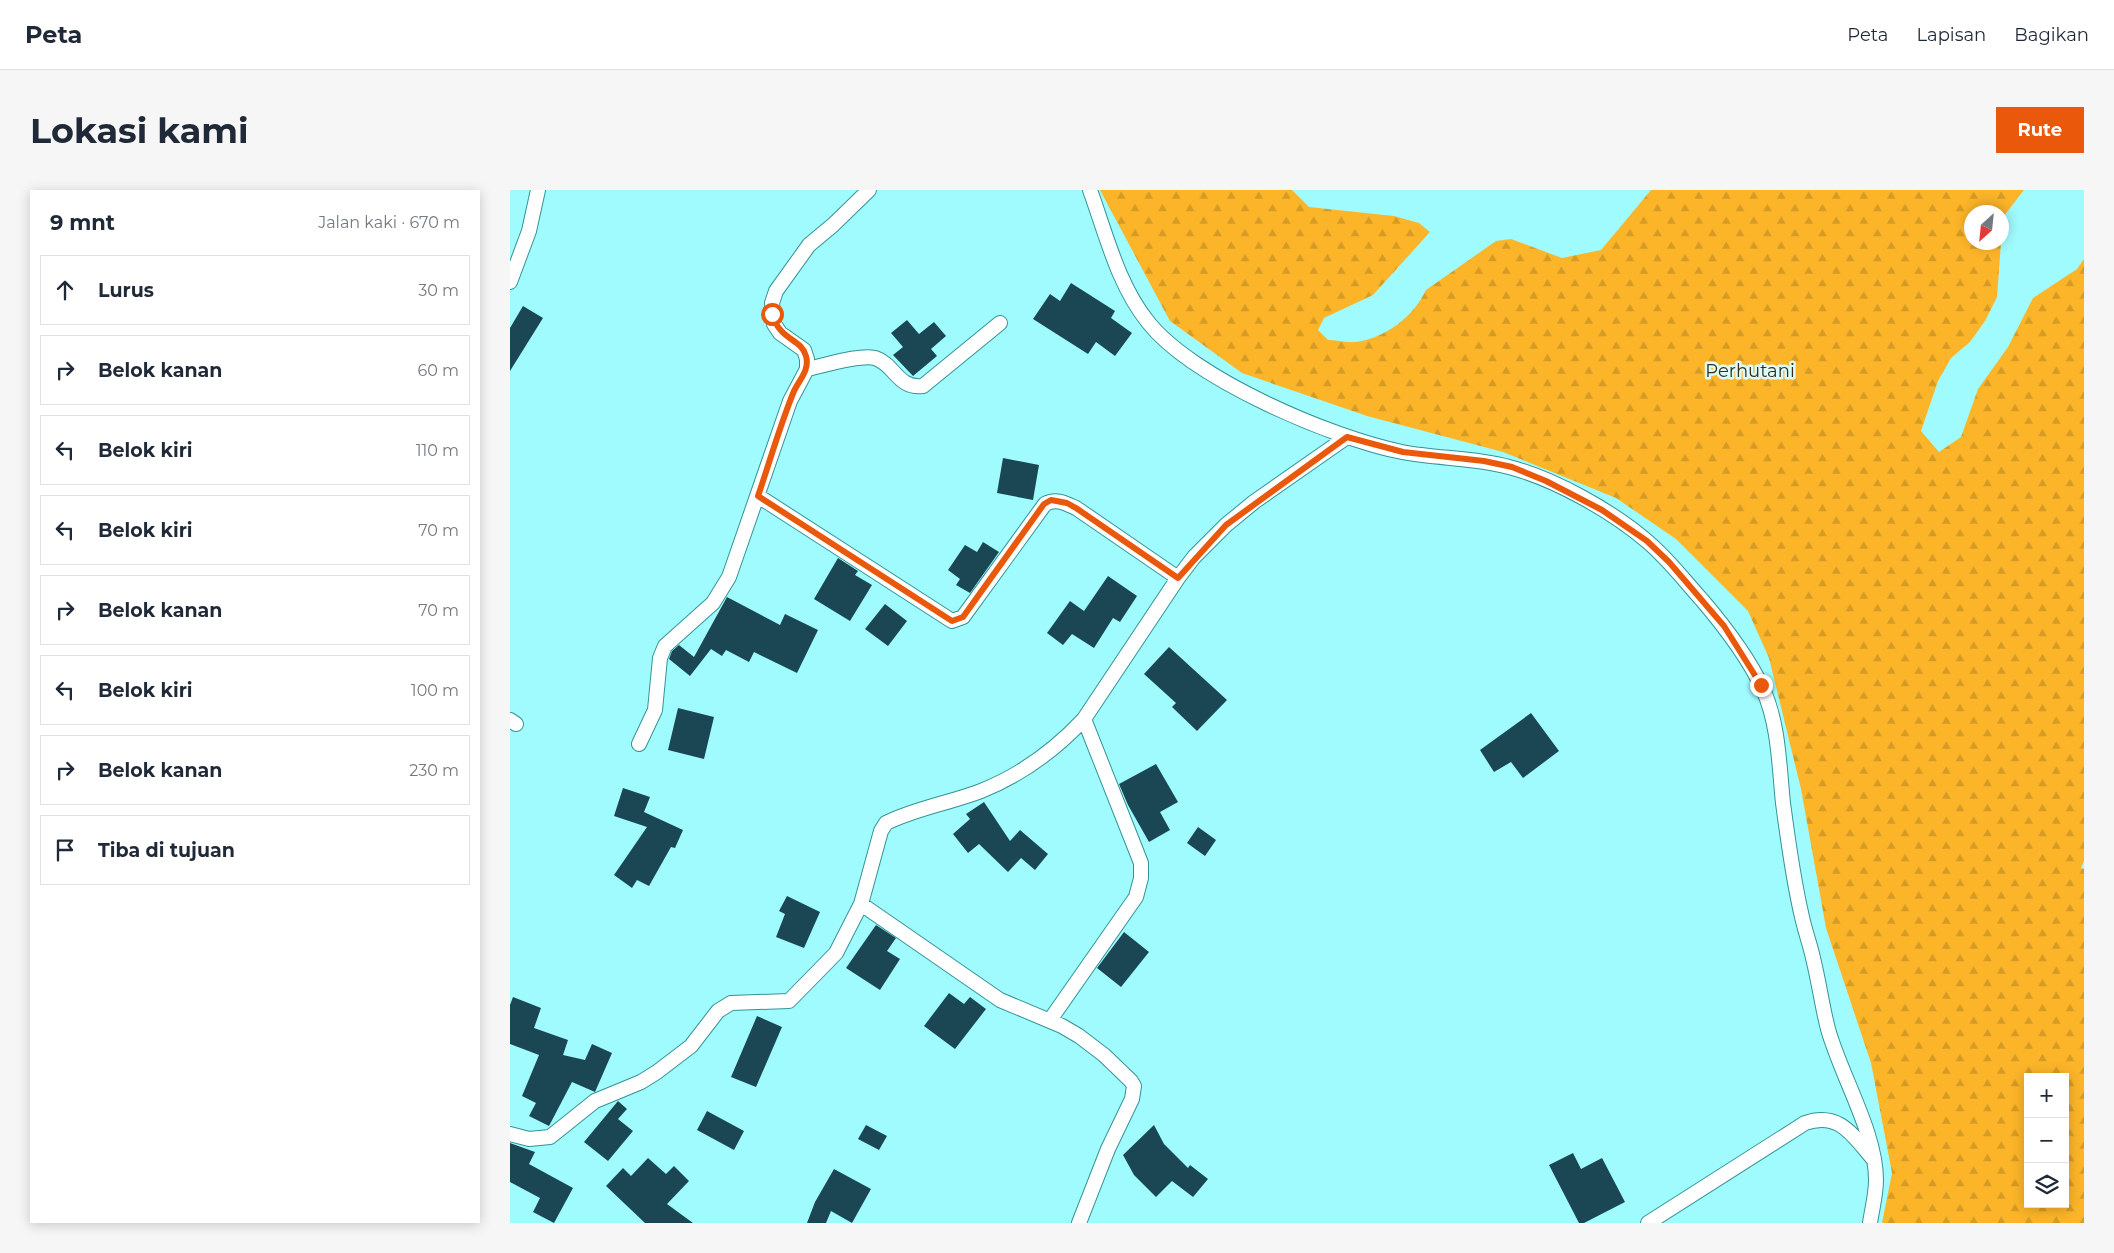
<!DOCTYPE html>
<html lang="id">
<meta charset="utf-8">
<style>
:root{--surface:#fff;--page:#f6f6f7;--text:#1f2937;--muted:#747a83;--line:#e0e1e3;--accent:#ea580c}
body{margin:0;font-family:Montserrat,sans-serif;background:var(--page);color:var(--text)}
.controls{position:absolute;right:15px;bottom:15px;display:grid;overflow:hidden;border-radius:0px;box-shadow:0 2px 12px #0003}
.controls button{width:45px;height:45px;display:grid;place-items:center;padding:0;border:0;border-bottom:1px solid var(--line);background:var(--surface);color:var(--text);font:25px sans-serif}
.compass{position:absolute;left:1454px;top:15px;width:45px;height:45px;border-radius:50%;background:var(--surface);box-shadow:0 2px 12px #0003;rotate:207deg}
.stop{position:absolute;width:15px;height:15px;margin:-11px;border:4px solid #ea580c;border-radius:50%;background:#fff}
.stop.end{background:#ea580c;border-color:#fff;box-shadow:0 1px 5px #0008}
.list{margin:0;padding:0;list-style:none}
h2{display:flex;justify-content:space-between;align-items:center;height:65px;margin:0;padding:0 20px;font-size:21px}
h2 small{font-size:16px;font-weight:400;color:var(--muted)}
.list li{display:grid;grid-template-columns:32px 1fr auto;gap:15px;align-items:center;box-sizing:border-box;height:70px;margin:0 10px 10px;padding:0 10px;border:1px solid var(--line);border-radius:0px}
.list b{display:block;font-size:19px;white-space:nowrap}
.list em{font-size:16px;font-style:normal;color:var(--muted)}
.icon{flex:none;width:28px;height:28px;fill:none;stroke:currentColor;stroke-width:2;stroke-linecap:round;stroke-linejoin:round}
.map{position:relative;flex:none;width:1574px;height:1033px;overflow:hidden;border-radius:0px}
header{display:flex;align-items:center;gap:30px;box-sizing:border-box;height:70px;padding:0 25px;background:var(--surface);border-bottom:1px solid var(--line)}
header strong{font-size:24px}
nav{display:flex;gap:28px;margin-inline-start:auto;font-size:18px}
.intro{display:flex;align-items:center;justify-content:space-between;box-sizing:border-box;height:120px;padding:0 30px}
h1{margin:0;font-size:35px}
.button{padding:12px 22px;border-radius:0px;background:var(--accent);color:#fff;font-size:18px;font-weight:700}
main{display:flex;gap:30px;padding:0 30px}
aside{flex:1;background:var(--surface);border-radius:0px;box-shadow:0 2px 12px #0003}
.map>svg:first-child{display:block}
.forest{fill:url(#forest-firs);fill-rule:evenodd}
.building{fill:#1a4753}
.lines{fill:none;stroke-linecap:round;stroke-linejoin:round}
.street-casing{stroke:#349396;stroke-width:16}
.street{stroke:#fff;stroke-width:14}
.route{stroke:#ea580c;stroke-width:6}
.labels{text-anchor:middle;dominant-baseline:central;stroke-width:5;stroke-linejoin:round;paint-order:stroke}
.park-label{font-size:18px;fill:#3b2e19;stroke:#dcfdfe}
</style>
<header>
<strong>Peta</strong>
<nav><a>Peta</a><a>Lapisan</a><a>Bagikan</a></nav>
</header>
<div class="intro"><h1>Lokasi kami</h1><a class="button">Rute</a></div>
<main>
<aside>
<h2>9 mnt<small>Jalan kaki · 670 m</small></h2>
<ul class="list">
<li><svg class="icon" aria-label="ahead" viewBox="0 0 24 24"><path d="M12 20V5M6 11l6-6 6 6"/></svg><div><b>Lurus</b></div><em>30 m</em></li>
<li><svg class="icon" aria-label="right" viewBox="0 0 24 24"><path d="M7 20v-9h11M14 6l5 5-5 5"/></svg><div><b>Belok kanan</b></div><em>60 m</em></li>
<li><svg class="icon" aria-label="left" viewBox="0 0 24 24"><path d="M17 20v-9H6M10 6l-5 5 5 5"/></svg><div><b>Belok kiri</b></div><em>110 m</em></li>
<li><svg class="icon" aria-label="left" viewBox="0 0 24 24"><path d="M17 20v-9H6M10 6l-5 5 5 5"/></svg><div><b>Belok kiri</b></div><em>70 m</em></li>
<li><svg class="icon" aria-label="right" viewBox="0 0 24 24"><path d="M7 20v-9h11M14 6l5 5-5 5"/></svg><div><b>Belok kanan</b></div><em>70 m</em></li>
<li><svg class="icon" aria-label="left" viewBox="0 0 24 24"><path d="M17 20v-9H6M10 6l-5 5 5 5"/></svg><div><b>Belok kiri</b></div><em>100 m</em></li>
<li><svg class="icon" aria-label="right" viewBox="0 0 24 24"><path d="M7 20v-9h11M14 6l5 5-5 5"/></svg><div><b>Belok kanan</b></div><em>230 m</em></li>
<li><svg class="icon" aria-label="arrive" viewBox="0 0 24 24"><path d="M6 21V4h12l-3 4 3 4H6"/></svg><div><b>Tiba di tujuan</b></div></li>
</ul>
</aside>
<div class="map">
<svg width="1574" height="1033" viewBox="0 0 1574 1033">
<defs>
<pattern id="forest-firs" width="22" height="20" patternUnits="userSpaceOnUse" patternTransform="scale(1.25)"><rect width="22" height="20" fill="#fcb529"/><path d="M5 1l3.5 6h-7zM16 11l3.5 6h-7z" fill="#d69b24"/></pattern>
</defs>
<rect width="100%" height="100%" fill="#a0fbfe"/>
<path class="forest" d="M590,0H782L799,17L884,26L909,33L920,42L863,105L814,128L808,140L818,150C826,150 836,153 845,152C875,149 904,126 916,100L986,51L1001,49L1052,68L1091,60L1141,0H1514L1493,27L1492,41V22H1462V52L1491,53L1487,107L1475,131L1460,152L1441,168L1428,191L1411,241L1429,262L1451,247L1468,199L1498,157L1523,108L1567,79L1574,69V671L1571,678L1574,679V1033H1372L1382,983L1361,873L1316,738L1291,599L1259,468L1238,421L1166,349L1106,308L993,262L857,226L732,183L660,131ZM1518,887H1555V1014H1518Z"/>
<path class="building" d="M561,93L605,121L601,128L622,143L605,166L586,152L578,164L523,129L540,104L550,111Z
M13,116L33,128L0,181V138Z
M397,130L409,144L424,132L436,146L421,159L427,166L403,186L383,165L393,157L381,143Z
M493,268L529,275L523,310L487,303Z
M473,352L489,362L460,403L446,395L450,389L438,380L455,355L467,362Z
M328,368L348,381L345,385L362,395L340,431L304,409Z
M598,386L627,406L610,432L603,428L584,458L562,444L553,455L537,443L560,411L574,421Z
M217,407L270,435L275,424L308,440L287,483L244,462L239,472L216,460L212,466L201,459L180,486L159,469L162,461L169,455L184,467Z
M375,414L397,431L378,456L355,439Z
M659,457L717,510L687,541L662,517L666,513L634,484Z
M168,518L204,527L194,569L158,560Z
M1021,523L1049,561L1013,588L1001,572L984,582L970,560Z
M646,574L668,612L650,622L660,640L639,652L618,615L609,594Z
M113,598L140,607L134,622L173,640L165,658L161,657L139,696L127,690L122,698L104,685L137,637L104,626Z
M474,612L500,651L510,640L538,664L525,680L511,668L498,682L469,654L458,663L443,644L460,629L456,624Z
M688,637L706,650L695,666L677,653Z
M277,706L310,722L294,758L266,747L275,724L269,721Z
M366,735L386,748L377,761L390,769L370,800L336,778Z
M614,742L639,762L611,797L587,778Z
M439,803L454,814L460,807L476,819L445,859L414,836Z
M3,807L31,818L24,838L58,850L53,865L75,870L82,854L102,863L85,902L62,892L39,936L19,926L26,913L12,906L29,865L0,854V815Z
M247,826L272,837L246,897L221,887Z
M108,911L117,919L108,929L123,941L98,971L74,952Z
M197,921L234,941L224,960L187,940Z
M356,935L377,946L369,960L348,949Z
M644,935L654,954L678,978L680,975L698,989L683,1007L662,991L646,1007L624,985L613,965Z
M0,953L25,962L19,974L63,998L44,1033L23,1022L30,1008L0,992Z
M1063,963L1071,979L1092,968L1115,1012L1074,1033H1069L1039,975Z
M138,968L156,984L164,976L179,991L157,1014L183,1033H135L96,996L113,978L121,986Z
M324,979L361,999L342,1033L321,1021L316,1033H297L305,1012Z"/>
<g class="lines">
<g class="street-casing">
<path id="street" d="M580,0C596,44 608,95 638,132C682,188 821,248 892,262C927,269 964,267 999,277C1045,289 1102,321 1138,352C1158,369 1174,390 1192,410C1215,437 1238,467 1253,499C1269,535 1269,575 1273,613C1278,651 1283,689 1292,727C1295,741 1300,754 1303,768C1309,792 1312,816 1318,839C1331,886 1366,942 1366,990C1366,1005 1362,1019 1360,1033
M0,92L19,41L28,0
M297,179C314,176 349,164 365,168C385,174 387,199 413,196L490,133
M248,306L442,431L453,427L535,314C546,308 555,313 566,318L668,388
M0,530L6,534
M129,554L145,520L150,468L155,456L203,413L219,387L280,211L297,179V169L294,160L270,143L264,134L262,113L266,101L299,55L323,35L359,0
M351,714L371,641L376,633C406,618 440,613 471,601C511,585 545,560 574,529L668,388L684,367L716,335L744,312L837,247
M540,830L626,707L631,688V673L574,529
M0,944L19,949L40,947L85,911L131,892L147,882L181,856L208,821L221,813L279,811L326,763L351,714L490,810L552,836L569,846L594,865L621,891L624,896L622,909L598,959L569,1033
M1138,1033L1295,933C1330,921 1343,946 1364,970"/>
</g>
<use href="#street" class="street"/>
</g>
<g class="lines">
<path class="route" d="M262,124C270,151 291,148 296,166C300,180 289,190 284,201C270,235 260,271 248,306L442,431L453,427L534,314L541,310L557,313L566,318L668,388L716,335L837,247L893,262L974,271L1002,277L1036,291L1092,320L1137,351L1159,372L1214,436L1251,495"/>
</g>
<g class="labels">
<g class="park-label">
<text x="1240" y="181">Perhutani</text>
</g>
</g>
</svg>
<div class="controls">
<button>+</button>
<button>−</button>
<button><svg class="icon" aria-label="layers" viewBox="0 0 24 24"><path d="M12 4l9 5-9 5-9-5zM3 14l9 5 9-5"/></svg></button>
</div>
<svg class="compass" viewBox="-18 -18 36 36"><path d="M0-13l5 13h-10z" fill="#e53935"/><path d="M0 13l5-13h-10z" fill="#747a83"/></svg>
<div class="stop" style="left:262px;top:124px"></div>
<div class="stop end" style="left:1251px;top:495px"></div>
</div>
</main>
